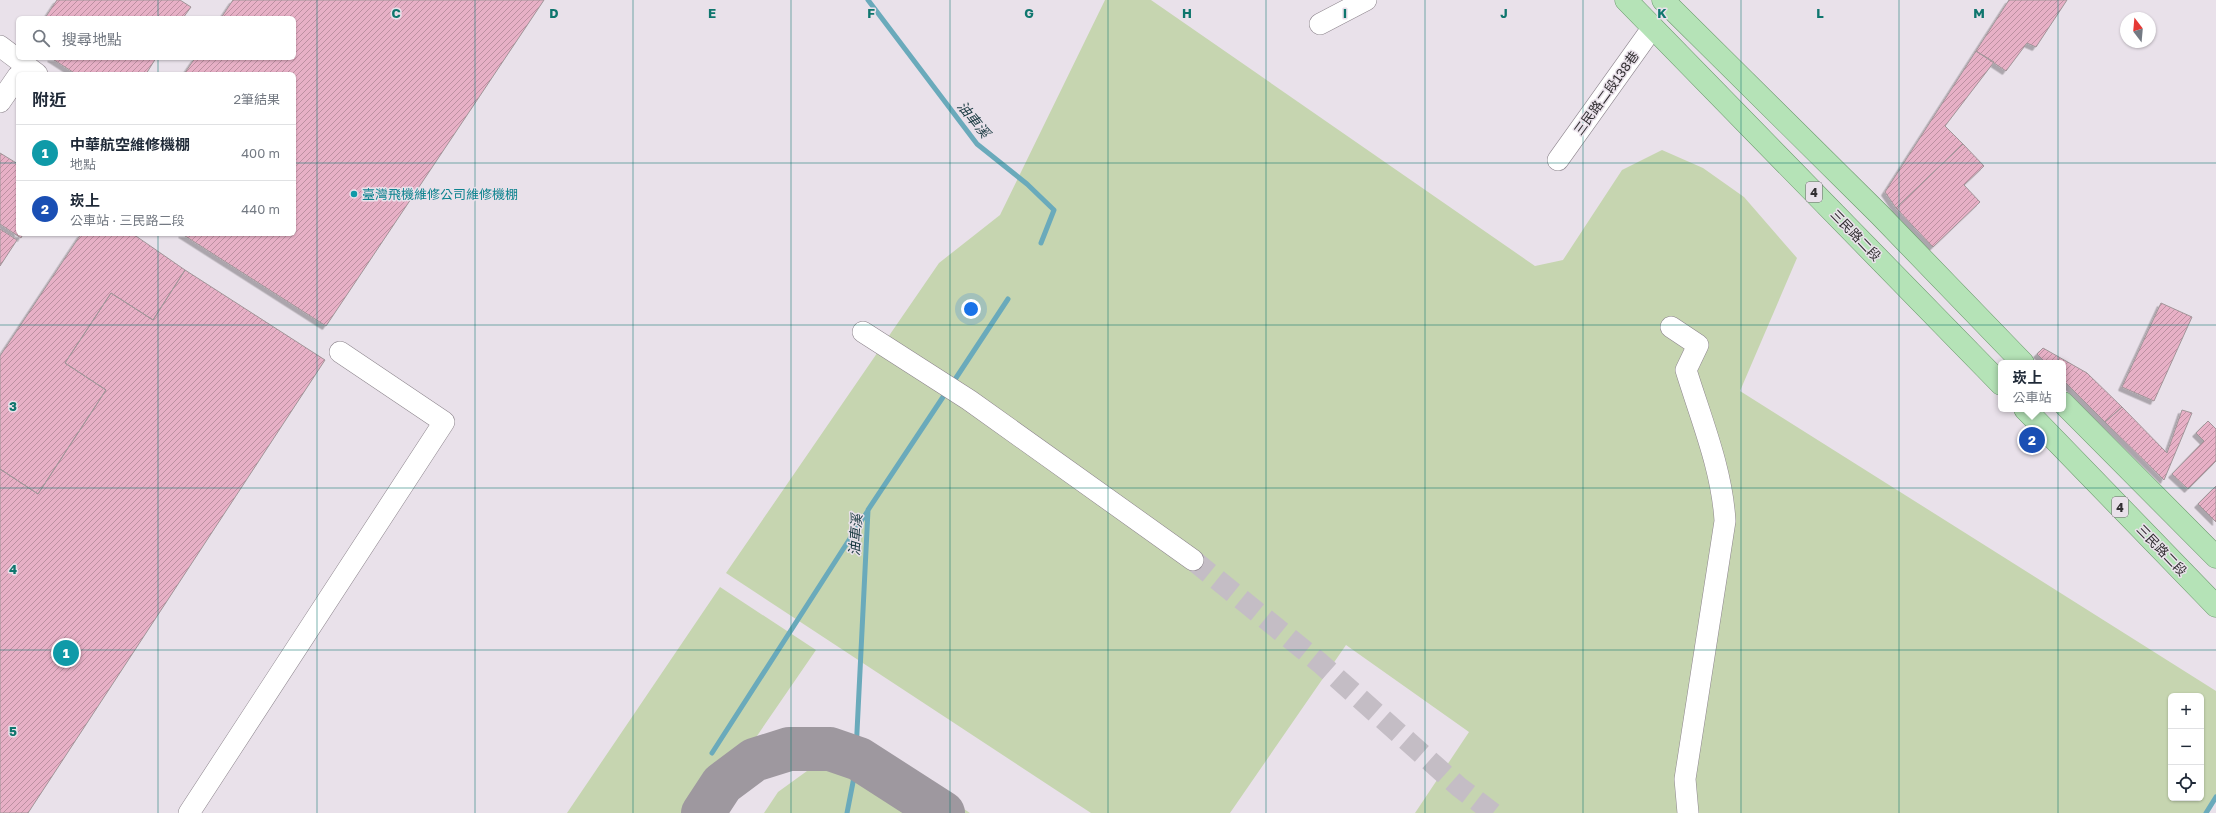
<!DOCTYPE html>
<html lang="zh-TW">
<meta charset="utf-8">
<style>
:root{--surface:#fff;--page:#f6f6f7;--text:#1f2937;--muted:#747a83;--line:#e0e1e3;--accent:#236e74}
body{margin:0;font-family:"Golos Text","Noto Sans TC",sans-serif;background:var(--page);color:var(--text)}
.controls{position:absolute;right:12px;bottom:12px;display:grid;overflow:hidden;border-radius:6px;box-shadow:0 1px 3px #0004}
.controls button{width:36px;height:36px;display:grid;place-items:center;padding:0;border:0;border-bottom:1px solid var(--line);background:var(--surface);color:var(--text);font:20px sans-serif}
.compass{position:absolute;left:2120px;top:12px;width:36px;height:36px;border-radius:50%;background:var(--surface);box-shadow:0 1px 3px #0004;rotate:344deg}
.you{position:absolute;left:971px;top:309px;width:14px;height:14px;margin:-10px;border:3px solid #fff;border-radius:50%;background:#1a73e8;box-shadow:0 0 0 6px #1a73e833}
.badge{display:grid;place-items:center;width:26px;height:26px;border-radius:50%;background:var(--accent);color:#fff;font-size:13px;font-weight:700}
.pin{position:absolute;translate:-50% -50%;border:2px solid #fff;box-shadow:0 1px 4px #0006}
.popup{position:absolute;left:1998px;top:360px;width:68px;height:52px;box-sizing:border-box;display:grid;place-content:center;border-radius:6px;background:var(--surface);filter:drop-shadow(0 1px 3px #0005);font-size:13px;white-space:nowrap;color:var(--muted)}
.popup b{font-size:15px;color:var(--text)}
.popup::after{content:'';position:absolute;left:50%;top:100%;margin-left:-8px;border:8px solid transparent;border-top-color:var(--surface)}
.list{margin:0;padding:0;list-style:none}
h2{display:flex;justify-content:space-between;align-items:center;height:52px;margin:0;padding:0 16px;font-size:17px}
h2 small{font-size:13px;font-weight:400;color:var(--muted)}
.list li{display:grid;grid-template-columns:26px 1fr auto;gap:12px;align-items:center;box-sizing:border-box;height:56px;padding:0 16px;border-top:1px solid var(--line)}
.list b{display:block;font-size:15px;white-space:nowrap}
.list p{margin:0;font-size:13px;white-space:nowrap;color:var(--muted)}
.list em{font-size:13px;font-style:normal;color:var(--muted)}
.icon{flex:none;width:22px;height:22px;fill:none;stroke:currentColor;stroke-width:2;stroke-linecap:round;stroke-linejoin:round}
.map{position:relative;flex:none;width:2216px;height:813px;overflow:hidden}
.search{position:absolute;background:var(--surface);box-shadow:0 1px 3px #0004;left:16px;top:16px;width:280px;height:44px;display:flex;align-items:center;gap:10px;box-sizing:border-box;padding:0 14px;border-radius:6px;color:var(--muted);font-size:15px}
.panel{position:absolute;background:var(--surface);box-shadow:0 1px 3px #0004;left:16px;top:72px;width:280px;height:164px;border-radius:6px}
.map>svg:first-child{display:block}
.grass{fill:#c6d5b0;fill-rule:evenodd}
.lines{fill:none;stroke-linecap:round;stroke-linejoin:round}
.stream{stroke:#6aaabb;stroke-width:5}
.taxiway{stroke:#9e989f;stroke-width:44}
.building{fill:url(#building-hatch);stroke:#a19599;filter:url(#shadow)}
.minor-tunnel{stroke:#c4bdc5;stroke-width:21;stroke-dasharray:21 10;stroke-linecap:butt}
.minor-casing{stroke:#8d858d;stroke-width:22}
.major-casing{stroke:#679769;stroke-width:23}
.minor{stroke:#fff;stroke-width:21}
.major{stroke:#b5e3b7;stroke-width:22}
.grid{fill:none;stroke:#0f766e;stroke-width:1;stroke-opacity:0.55}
.culture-dot{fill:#0f9aa8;stroke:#e9e1ea;stroke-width:1.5}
.labels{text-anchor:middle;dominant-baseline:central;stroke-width:3;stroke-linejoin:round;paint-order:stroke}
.shield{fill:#e9e1ea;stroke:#686468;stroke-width:1}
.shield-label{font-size:12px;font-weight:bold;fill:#312e31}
.street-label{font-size:13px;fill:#312e31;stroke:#e9e1ea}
.culture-label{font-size:13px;fill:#0d838f;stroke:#e9e1ea;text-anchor:start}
.water-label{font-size:14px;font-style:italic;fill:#193940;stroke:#e9e1ea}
.grid-label{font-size:13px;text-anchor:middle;font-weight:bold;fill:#0f766e;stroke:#e9e1ea;stroke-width:3;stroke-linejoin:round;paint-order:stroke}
</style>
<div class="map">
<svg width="2216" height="813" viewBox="0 0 2216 813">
<defs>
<pattern id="building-hatch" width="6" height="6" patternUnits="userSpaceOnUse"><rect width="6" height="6" fill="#e7b0c6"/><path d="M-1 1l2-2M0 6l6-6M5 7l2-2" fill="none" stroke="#bc90a1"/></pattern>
<filter id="shadow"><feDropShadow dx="-3.5" dy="3.5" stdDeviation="0" flood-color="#0004"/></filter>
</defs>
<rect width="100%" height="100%" fill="#e9e1ea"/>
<path class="grass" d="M1105,0H1151L1535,266L1563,260L1622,170L1662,150L1703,168L1744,197L1797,258L1740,391L2216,691V799L2207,813H1415L1469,732L1346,645L1230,813H1091L726,573L939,263L1000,215ZM2171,696H2201V798H2171Z
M720,587L816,650L704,813H567Z
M836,750L879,753L970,813H764L778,792Z"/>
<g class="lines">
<path class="stream" d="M868,0L977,144L1027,184L1054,210L1041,243
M952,384L1008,299
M712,753L867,512
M847,813L855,772L868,510L947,391
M2206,813L2216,797"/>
<path class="taxiway" d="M703,813L722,784L754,760L789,749H830L859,759L943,813"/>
</g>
<path class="building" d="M57,0H180L191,7L183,18H45Z
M233,0H544L326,326L182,234H294V74H184L195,58H294V18H221Z
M2009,0H2067L2036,47L2027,43L2006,71L1976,51Z
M1976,51L1994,62L1945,126L1963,144L1896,208L1885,192Z
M51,58H156L146,74H76Z
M1963,144L1984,166L1964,185L1980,202L1933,247L1896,208Z
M0,153L18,164V234H23L21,238L0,224Z
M0,229L17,240L0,266Z
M81,234H133L185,270L153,320L111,293L65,363L106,390L38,494L0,469V356Z
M185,270L325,360L28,813H0V469L38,494L106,390L65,363L111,293L153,320Z
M2161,303L2192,317L2154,401L2122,387Z
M2043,348L2087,373L2122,407L2105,422L2063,380V363H2046L2037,354Z
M2122,407L2167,453L2182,410L2192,413L2164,480L2105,422Z
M2208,421L2216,429V461L2188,489L2172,474L2204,441L2196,433Z
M2216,486V522L2198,504Z"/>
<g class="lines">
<path class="minor-tunnel" d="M1193,560L1320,663L1459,787L1493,813"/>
<g class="minor-casing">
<path id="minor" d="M1320,24L1366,0
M0,46L37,74
M0,102L18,76
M1558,160L1653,27
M1671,327L1698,345L1686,370C1701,419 1722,469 1725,521L1685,779L1688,813
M863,332L969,400L1193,560
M189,813L444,422L340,352"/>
</g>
<g class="major-casing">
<path id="major" d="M1626,0L2001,384
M1663,0L1879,214L2023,363
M2063,403L2216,557
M2025,409L2216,606"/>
</g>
<use href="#minor" class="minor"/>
<use href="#major" class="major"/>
</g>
<path class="grid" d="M158,0V18M317,0V813M475,0V813M633,0V813M791,0V813M950,0V813M1108,0V813M1266,0V813M1425,0V813M1583,0V813M1741,0V813M1899,0V813M2058,0V813M158,58V74M0,163H18M294,163H2216M158,234V813M0,325H2216M0,488H2216M0,650H2216"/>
<circle class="culture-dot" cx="354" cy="194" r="4"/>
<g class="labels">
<g class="shield">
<rect x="1806" y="182" width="16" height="20" rx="3"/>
<rect x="2112" y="497" width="16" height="20" rx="3"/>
</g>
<g class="shield-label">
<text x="1814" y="192">4</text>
<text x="2120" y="507">4</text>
</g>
<g class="street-label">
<text transform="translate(1606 93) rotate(-54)">三民路二段138巷</text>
<text transform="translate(1856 235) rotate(46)">三民路二段</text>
<text transform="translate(2162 550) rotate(46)">三民路二段</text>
</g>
<g class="culture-label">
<text x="362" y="194">臺灣飛機維修公司維修機棚</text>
</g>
<g class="water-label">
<text transform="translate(974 119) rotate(51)">油車溪</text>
<text transform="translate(855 535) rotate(-86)">油車溪</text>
</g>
</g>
<g class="grid-label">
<text x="396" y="18">C</text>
<text x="554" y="18">D</text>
<text x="712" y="18">E</text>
<text x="871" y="18">F</text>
<text x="1029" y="18">G</text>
<text x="1187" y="18">H</text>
<text x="1345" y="18">I</text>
<text x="1504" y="18">J</text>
<text x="1662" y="18">K</text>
<text x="1820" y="18">L</text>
<text x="1979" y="18">M</text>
<text x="13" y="411">3</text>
<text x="13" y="574">4</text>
<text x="13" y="736">5</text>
</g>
</svg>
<div class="controls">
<button>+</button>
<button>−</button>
<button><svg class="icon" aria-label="locate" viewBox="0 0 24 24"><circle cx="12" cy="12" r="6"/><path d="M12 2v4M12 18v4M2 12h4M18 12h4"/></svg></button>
</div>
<svg class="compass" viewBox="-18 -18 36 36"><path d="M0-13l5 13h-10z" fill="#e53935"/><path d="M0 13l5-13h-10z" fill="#747a83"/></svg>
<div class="you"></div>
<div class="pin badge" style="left:66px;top:653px;background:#0f9aa8">1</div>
<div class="pin badge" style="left:2032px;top:440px;background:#1a4fb4">2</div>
<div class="popup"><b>崁上</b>公車站</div>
<div class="search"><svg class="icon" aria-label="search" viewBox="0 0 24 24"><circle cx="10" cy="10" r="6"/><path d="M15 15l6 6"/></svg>搜尋地點</div>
<section class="panel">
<h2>附近<small>2筆結果</small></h2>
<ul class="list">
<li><span class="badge" style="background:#0f9aa8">1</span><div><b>中華航空維修機棚</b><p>地點</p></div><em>400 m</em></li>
<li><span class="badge" style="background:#1a4fb4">2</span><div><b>崁上</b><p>公車站 · 三民路二段</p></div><em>440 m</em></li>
</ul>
</section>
</div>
